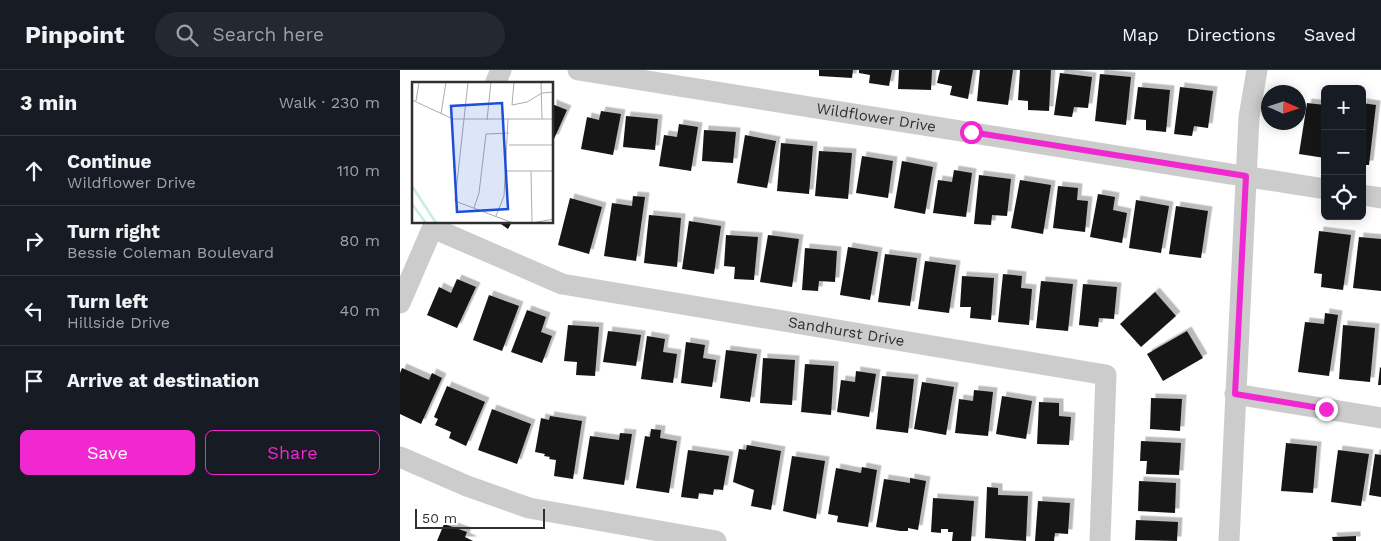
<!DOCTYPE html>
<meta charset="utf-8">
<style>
:root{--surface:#171b24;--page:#242831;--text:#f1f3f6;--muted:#9ea1a6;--line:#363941;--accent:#f127cf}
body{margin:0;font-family:"Work Sans",sans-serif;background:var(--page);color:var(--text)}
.controls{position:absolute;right:15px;top:15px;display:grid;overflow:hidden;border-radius:8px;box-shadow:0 2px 12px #0003}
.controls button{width:45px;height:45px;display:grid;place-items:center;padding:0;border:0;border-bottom:1px solid var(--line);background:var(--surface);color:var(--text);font:25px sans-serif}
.compass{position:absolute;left:861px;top:15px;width:45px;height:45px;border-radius:50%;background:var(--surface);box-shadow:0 2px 12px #0003;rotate:93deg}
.scale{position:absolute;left:15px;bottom:12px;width:130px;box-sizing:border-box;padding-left:5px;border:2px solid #2f2f2f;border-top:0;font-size:14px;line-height:18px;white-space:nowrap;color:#2f2f2f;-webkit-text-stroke:4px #fff;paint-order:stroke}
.stop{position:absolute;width:15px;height:15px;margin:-11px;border:4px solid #f127cf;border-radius:50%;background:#fff}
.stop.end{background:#f127cf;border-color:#fff;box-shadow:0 1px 5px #0008}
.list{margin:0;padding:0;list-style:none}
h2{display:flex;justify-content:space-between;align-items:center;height:65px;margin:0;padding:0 20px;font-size:21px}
h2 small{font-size:16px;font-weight:400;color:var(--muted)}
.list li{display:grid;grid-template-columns:32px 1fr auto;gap:15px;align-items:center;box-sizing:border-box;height:70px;padding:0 20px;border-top:1px solid var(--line)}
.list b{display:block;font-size:19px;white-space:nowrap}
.list p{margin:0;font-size:16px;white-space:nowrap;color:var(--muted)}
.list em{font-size:16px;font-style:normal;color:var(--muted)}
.actions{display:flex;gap:10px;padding:15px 20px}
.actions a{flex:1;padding:11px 0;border:1px solid var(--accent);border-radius:8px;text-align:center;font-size:18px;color:var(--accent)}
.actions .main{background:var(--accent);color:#fff}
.icon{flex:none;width:28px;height:28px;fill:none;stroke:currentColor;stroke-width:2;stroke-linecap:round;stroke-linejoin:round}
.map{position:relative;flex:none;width:981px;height:471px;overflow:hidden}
header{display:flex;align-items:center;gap:30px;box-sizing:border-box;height:70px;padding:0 25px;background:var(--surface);border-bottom:1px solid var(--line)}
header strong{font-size:24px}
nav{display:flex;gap:28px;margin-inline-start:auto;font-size:18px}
.search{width:350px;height:45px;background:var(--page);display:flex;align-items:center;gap:12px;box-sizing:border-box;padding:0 18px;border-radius:28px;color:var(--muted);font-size:19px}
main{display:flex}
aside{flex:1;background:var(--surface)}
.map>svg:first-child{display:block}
.building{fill:#161616;filter:url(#shadow)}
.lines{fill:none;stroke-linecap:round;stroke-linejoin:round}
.minor{stroke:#ccc;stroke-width:21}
.route{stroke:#f127cf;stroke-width:6}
.labels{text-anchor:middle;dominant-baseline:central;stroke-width:5;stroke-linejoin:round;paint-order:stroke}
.street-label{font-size:15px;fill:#2f2f2f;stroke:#fff}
.inset-river{fill:none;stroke:#c7eee0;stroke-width:2.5}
.inset-road{fill:none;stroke:#acacac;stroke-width:1}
.view{fill:#1d4ed8;fill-opacity:0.15;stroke:#1d4ed8;stroke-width:2.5}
.inset-edge{fill:none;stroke:#2f2f2f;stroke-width:2.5}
</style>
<header>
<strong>Pinpoint</strong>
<div class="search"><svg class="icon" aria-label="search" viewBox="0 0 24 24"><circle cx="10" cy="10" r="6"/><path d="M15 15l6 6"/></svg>Search here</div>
<nav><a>Map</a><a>Directions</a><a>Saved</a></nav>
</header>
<main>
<aside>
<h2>3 min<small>Walk · 230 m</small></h2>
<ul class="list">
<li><svg class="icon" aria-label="ahead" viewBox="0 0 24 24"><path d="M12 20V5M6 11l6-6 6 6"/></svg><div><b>Continue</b><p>Wildflower Drive</p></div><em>110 m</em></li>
<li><svg class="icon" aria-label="right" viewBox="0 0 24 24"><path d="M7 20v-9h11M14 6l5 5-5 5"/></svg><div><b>Turn right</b><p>Bessie Coleman Boulevard</p></div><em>80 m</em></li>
<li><svg class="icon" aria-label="left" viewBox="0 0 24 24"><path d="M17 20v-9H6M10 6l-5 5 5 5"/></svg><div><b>Turn left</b><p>Hillside Drive</p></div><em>40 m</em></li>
<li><svg class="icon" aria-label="arrive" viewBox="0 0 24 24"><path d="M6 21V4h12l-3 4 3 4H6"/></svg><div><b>Arrive at destination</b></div></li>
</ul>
<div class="actions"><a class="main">Save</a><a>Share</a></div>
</aside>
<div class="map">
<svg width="981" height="471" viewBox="0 0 981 471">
<defs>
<filter id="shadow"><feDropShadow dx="4.5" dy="-4.5" stdDeviation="0" flood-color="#0004"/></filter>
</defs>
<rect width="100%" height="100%" fill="#fff"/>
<path class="building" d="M419,0H453L452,8L419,6Z
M459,0H492L489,16L469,13L470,5L459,3Z
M499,0H532L531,20L498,19Z
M540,0H573L568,29L550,25L552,16L537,13Z
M580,0H613L608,35L577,31Z
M620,0H651L649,41L628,40V31L618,30Z
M660,3L692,7L688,38L674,37L672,47L654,45Z
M700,4L731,7L726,55L695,51Z
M738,17L770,20L766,62L746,60V50L734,49Z
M780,17L813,21L808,58L794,56L792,66L774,64Z
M907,33L925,35V88L899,84Z
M962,33L976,35L969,95H962Z
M152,34L167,40L154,69H152Z
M201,41L221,44L213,85L181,79L187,47L199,50Z
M226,46L258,49L255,80L223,77Z
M279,54L298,57L291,101L259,96L264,65L277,67Z
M304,60L336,62L333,93L302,91Z
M345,65L376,71L367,118L337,113Z
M381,73L413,76L409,124L377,121Z
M419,81L452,83L448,129L415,126Z
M462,86L493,91L488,128L456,123Z
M502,91L533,97L525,144L494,138Z
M554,100L572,103L566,147L533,143L538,110L552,112Z
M579,105L611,109L607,146L592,145L591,155L574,154Z
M620,110L651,115L643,164L611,158Z
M658,116L678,118L677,130L688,131L685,162L653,158Z
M698,124L715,127L713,140L727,143L722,173L690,167Z
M233,126L245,127L236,191L204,186L212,133L232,136Z
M170,128L202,137L189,184L158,175Z
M736,130L769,136L761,183L729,178Z
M776,136L808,141L801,188L769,184Z
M249,145L281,148L277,197L244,193Z
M289,151L321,156L314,204L282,199Z
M98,152H112L108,159Z
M919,161L951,165L943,220L921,217L922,204L914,203Z
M326,165L358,167L354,210L334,209L335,197L324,196Z
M368,165L399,169L392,217L360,212Z
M959,167L981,169V221L953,218Z
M448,177L478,182L470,230L440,225Z
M405,178L437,181L435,212L419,211L418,221L402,220Z
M485,184L517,188L510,236L478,232Z
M525,191L556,195L549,243L518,239Z
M603,204L622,206L621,218L632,219L629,255L598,252Z
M562,206L594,208L591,250L570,248L571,237H560Z
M57,209L76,217L57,258L27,245L39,217L51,223Z
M641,211L673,214L668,261L636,258Z
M683,214L717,217L714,249L699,248L698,257L679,255Z
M755,222L776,246L741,277L720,254Z
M89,225L119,236L102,281L73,270Z
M127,240L146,247L141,262L152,266L142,293L111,282Z
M925,243L938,245L929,306L898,302L905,252L924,254Z
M168,255L199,257L195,306L176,305L177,292L164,291Z
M943,255L975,258L970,312L939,309Z
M208,261L241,265L236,296L203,292Z
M787,261L803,288L763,311L747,284Z
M247,266L265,269L263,282L277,284L273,313L241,309Z
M286,272L305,275L303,288L316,290L312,317L281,313Z
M326,280L357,284L350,332L320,328Z
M363,288L395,290L392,335L360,333Z
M405,294L434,296L431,345L401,342Z
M980,297L981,298V315H978Z
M2,298L29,310L32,303L42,308L21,354L0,344V303Z
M456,301L476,304L469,347L437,342L441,310L455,312Z
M482,306L514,309L508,363L476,359Z
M522,312L554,317L546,365L514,359Z
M47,316L85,332L66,376L49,368L51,362L35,355L38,349L34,347Z
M574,320L593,322L588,366L555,363L559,329L573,331Z
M602,326L632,331L626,369L596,364Z
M751,328L782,329L780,361L750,359Z
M639,332L659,333V346L671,347L669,375L637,374Z
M92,339L131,354L117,394L78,380Z
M150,346L182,351L173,409L154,406L156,390L149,389L150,387L144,386L145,384L135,382L141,348L149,350Z
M251,359L261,360L260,368L277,371L269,423L236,418L245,366L250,367Z
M220,363L232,364L224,415L183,409L190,366L219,370Z
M741,371L781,373L779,405L746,404L747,391H740Z
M886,373L917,376L913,423L881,421Z
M347,375L381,381L371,440L351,436L354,420L333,412L339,379L346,380Z
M288,380L329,386L323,420L314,419L313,425L299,423L298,429L281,427Z
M938,380L969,384L961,436L931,432Z
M975,384L981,385V427L969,425Z
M392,386L425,391L416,449L383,441Z
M462,397L477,400L468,457L437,452L438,446L428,444L436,398L461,403Z
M510,408L526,411L518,460L508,458V461H500L476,457L484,409L510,413Z
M739,411L776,413L775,443L738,441Z
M587,417L598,418V425L628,426L626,471L585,468Z
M533,428L574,431L571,471H552L553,462H548V459H541V463L531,462Z
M638,431L670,433L668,464L655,463L654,471H635Z
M736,450L778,452L777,471L735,470Z
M44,454L67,462L65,467L73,471H37Z
M956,466V471H933L932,467Z"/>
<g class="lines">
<g class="minor">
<path id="s1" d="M178,0L925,119"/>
<path d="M95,14L101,0"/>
<path d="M962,125L981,128"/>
<path id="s2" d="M33,158L162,214L706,305L700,471"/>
<path d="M0,233L35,152"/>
<path d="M835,324L981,348"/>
<path d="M0,387L67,416L129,438L316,471"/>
<path d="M829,471L849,47L857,0"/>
</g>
</g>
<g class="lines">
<path class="route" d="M571,62L846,106L835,324L926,339"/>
</g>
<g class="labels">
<g class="street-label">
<text stroke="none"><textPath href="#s1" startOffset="302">Wildflower Drive</textPath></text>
<text stroke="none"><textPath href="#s2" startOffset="429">Sandhurst Drive</textPath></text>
</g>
</g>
<g transform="translate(12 12)">
<rect width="141" height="141" fill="#fff"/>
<path class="inset-river" d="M0,104L24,141M0,122L14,141"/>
<path class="inset-road" d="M56,0L43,119L101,141M102,0L100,23L115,20L130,11L142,10M129,0L130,37M0,18L41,37H142M4,19L7,0M29,32L34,0M75,38L79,0M97,63H142M95,89H142M119,89L120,141M62,126L67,111L74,52L97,51M84,134L92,114L96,37M120,141L142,137"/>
<path class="view" d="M90,21L96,127L45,130L39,24Z"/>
<rect width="141" height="141" class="inset-edge"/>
</g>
</svg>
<div class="controls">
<button>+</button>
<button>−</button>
<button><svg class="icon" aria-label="locate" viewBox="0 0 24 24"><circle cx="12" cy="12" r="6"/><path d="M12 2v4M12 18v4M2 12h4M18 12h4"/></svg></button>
</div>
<svg class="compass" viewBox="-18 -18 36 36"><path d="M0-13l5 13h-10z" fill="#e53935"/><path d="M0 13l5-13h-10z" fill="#9ea1a6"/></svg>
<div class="scale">50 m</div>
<div class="stop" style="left:571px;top:62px"></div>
<div class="stop end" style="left:926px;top:339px"></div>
</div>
</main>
